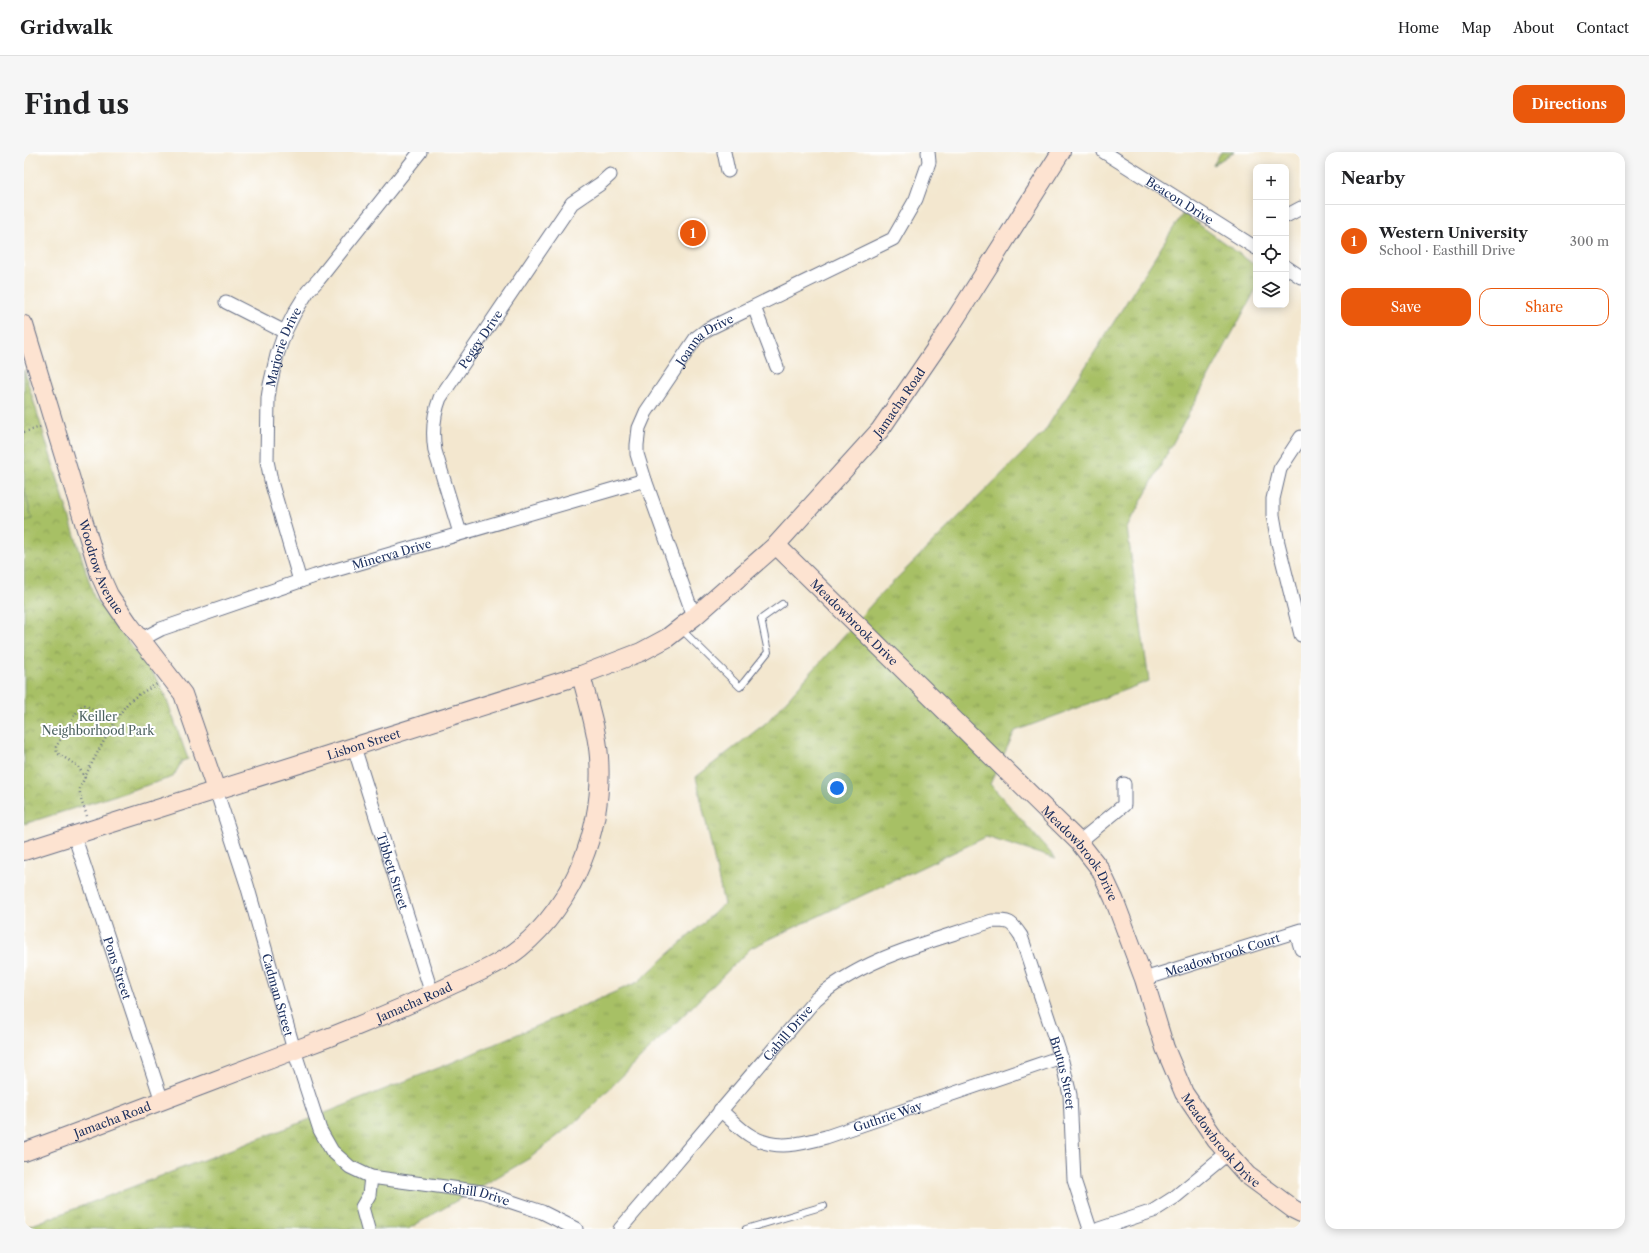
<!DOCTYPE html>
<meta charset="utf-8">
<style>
:root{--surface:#fff;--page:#f6f6f6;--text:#202124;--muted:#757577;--line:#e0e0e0;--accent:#ea580c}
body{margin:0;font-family:"Libre Caslon Text",serif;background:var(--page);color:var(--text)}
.controls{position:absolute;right:12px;top:12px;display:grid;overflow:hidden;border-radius:8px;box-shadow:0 2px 10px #0003}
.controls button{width:36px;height:36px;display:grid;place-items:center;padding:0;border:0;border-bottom:1px solid var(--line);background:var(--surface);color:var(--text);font:20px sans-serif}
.you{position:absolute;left:813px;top:636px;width:14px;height:14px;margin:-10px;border:3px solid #fff;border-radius:50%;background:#1a73e8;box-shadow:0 0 0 6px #1a73e833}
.badge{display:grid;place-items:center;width:26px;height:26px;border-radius:50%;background:var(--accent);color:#fff;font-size:13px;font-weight:700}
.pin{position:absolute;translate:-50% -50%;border:2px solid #fff;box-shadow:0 1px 4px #0006}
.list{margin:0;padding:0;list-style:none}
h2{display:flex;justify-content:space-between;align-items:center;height:52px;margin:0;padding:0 16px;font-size:17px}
h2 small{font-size:13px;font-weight:400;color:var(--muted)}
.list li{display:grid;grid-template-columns:26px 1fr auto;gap:12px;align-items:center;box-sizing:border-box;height:72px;padding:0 16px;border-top:1px solid var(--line)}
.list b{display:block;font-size:15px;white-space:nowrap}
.list p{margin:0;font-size:13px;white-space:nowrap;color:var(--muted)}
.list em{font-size:13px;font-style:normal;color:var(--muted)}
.actions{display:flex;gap:8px;padding:12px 16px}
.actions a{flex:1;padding:9px 0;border:1px solid var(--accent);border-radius:12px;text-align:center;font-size:14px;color:var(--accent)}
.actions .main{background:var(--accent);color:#fff}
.icon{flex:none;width:22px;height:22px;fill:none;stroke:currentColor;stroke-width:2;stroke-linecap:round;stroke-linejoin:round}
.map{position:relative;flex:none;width:1277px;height:1077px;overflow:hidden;border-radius:12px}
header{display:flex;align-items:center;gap:24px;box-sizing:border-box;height:56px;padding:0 20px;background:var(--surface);border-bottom:1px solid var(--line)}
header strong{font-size:19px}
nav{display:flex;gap:22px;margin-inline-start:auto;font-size:14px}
.intro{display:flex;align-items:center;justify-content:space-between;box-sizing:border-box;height:96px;padding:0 24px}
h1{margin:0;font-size:28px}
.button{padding:10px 18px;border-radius:12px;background:var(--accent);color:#fff;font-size:14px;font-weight:700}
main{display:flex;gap:24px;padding:0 24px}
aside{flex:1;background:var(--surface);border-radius:12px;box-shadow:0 2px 10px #0003}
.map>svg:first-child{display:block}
.grass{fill:url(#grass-tufts);stroke:#617862}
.park{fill:url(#park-crowns);stroke:#617862}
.pitch{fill:#a7c065;stroke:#617862}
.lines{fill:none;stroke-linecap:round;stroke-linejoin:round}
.lane-casing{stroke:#676f86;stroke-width:8}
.street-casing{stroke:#676f86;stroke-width:15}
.secondary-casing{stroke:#676f86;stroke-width:20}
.path{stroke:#676f86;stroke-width:2.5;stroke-dasharray:1 3;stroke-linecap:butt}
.lane{stroke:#fff;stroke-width:6}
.street{stroke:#fff;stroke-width:13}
.secondary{stroke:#fde3d1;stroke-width:18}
.labels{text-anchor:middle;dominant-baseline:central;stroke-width:4;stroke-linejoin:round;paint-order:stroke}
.street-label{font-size:12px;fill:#1b2f5e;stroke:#fff}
.park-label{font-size:12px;fill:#4c6260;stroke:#fff}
</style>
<header>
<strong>Gridwalk</strong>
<nav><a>Home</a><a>Map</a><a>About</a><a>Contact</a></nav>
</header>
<div class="intro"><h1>Find us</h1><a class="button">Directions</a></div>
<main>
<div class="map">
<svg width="1277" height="1077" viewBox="0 0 1277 1077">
<defs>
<pattern id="grass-tufts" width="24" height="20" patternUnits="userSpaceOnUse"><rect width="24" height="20" fill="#a7c065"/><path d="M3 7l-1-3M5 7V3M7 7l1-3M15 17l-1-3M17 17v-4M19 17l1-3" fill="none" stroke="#879c56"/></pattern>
<pattern id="park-crowns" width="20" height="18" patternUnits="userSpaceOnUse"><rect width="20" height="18" fill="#a7c065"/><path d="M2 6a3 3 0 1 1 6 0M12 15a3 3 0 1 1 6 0" fill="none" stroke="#879c56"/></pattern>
</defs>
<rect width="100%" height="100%" fill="#fff"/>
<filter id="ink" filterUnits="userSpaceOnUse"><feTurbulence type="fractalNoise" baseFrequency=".025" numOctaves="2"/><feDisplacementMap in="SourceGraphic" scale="8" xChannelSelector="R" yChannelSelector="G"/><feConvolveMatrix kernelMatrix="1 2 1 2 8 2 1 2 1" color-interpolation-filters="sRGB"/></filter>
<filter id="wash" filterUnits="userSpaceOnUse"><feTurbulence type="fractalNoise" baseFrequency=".012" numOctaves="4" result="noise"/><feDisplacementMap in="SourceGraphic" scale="16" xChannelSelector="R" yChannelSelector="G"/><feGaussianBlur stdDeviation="0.9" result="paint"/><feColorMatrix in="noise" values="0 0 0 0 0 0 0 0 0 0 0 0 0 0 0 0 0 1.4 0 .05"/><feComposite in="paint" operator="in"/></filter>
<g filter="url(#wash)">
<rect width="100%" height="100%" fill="#f3e7cf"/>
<path class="grass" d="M1197,0H1210L1189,13Z
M1159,61L1232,114V137L1103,376L1125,529L991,579L966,632L1032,707L962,685L727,796L556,966L506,1006L384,1077H0V1076L271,973L427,911L614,830L700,752L672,625L743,570L855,444L1020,280Z"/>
<path class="park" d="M0,218L70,445L135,530L142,546L164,607L158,609L149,625L0,672Z"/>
<path class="pitch" d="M0,336L8,367L0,369Z"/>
</g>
<g filter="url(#ink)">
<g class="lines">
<g class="lane-casing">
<path id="lane" d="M657,477L716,535L744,500L737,467L758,452
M722,1077L800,1054"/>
</g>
<g class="street-casing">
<g id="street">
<path d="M700,0L704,19"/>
<path id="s1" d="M1080,0L1232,96"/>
<path d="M1262,64L1277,56"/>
<path d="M1262,115L1277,125"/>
<path d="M202,150L261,180"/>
<path d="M730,155L753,215"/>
<path d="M1277,285L1256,317L1249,347V363L1254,391L1277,483"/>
<path id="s2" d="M436,381L411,299C408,280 409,264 416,246L548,51L576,32L586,23"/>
<path id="s3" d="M276,429L248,333L243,309L244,246L246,233L253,203L261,180L271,160L284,139L295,127L396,0"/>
<path id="s4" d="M670,465L621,328L613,302V293L615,276L622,260L672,186L684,177L869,87L892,47L905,10L904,0"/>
<path id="s5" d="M118,487L137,477L291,424L621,328"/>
<path id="s6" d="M330,595L408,842"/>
<path id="s7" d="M192,638L223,733L270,898L296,978L308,999L326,1015L347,1025L458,1040L518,1060L552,1077"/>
<path id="s8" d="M50,683L138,949"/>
<path d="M1055,690L1100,653V632"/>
<path d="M1272,780L1277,797"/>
<path id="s9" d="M1120,827L1277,778"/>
<path id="s10" d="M696,958C706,966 716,978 727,984C751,999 777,992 802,985L1037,905"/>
<path d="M344,1077L338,1055L345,1043L347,1025"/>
<path id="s11" d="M596,1077L792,847C841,804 908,790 968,769C986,769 987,769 997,784L1037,905L1046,943L1050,1028L1066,1077"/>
<path d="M1075,1077L1129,1059L1151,1045L1203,1002"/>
</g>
</g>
<g class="secondary-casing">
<g id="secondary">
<path id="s12" d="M0,173L76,423L85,443L105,472L159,542L192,638"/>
<path id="s13" d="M752,393L1055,690L1076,717L1090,747L1120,827L1141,896L1160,941L1192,988L1223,1023L1269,1057L1277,1061"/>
<path id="s14" d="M0,699L557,523L617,500L643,486L670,465L752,393L856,278L923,180L1037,0"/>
<path id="s15" d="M0,1000C91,967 181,932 271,898C326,878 381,855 434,830C454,821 479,810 496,796C551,751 580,675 575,605C573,577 564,551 557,523"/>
</g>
</g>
<path class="path" d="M0,280L17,275
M61,626L54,614L33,601L32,595L56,555L61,553L91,570
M63,664C60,655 55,646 56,637C58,627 96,558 104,551C112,543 123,538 133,532"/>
<use href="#lane" class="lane"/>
<use href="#street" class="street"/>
<use href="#secondary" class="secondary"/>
</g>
</g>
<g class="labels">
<g class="street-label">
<text stroke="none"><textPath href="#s1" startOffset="90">Beacon Drive</textPath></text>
<text stroke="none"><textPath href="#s2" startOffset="211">Peggy Drive</textPath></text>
<text stroke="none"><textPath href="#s4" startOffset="311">Joanna Drive</textPath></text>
<text stroke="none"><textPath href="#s3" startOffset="241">Marjorie Drive</textPath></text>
<text stroke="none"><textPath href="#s14" startOffset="1010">Jamacha Road</textPath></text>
<text stroke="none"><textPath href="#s5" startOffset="264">Minerva Drive</textPath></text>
<text stroke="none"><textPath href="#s12" startOffset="254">Woodrow Avenue</textPath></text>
<text stroke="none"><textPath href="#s13" startOffset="110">Meadowbrook Drive</textPath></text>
<text stroke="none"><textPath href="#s14" startOffset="356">Lisbon Street</textPath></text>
<text stroke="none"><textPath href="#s13" startOffset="434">Meadowbrook Drive</textPath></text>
<text stroke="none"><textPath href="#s6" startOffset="130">Tibbett Street</textPath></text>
<text stroke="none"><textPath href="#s9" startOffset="82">Meadowbrook Court</textPath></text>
<text stroke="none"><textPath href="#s8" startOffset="140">Pons Street</textPath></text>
<text stroke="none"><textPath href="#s7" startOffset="214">Cadman Street</textPath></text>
<text stroke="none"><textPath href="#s15" startOffset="418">Jamacha Road</textPath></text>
<text stroke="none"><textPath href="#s11" startOffset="258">Cahill Drive</textPath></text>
<text stroke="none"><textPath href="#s11" startOffset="675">Brutus Street</textPath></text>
<text stroke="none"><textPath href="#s10" startOffset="183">Guthrie Way</textPath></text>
<text stroke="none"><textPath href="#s15" startOffset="94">Jamacha Road</textPath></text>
<text stroke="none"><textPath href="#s13" startOffset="758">Meadowbrook Drive</textPath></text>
<text stroke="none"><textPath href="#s7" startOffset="534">Cahill Drive</textPath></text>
</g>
<g class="park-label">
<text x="74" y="564">Keiller<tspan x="74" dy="14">Neighborhood Park</tspan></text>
</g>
</g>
</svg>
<div class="controls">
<button>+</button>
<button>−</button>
<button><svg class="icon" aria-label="locate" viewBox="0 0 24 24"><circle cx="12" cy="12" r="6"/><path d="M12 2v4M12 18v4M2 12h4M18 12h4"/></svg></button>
<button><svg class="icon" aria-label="layers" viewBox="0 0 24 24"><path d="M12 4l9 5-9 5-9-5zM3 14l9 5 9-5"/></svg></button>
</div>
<div class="you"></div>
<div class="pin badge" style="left:669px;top:81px">1</div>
</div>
<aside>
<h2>Nearby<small></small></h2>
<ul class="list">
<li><span class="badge">1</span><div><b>Western University</b><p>School · Easthill Drive</p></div><em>300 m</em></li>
</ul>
<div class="actions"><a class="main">Save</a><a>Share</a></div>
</aside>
</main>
